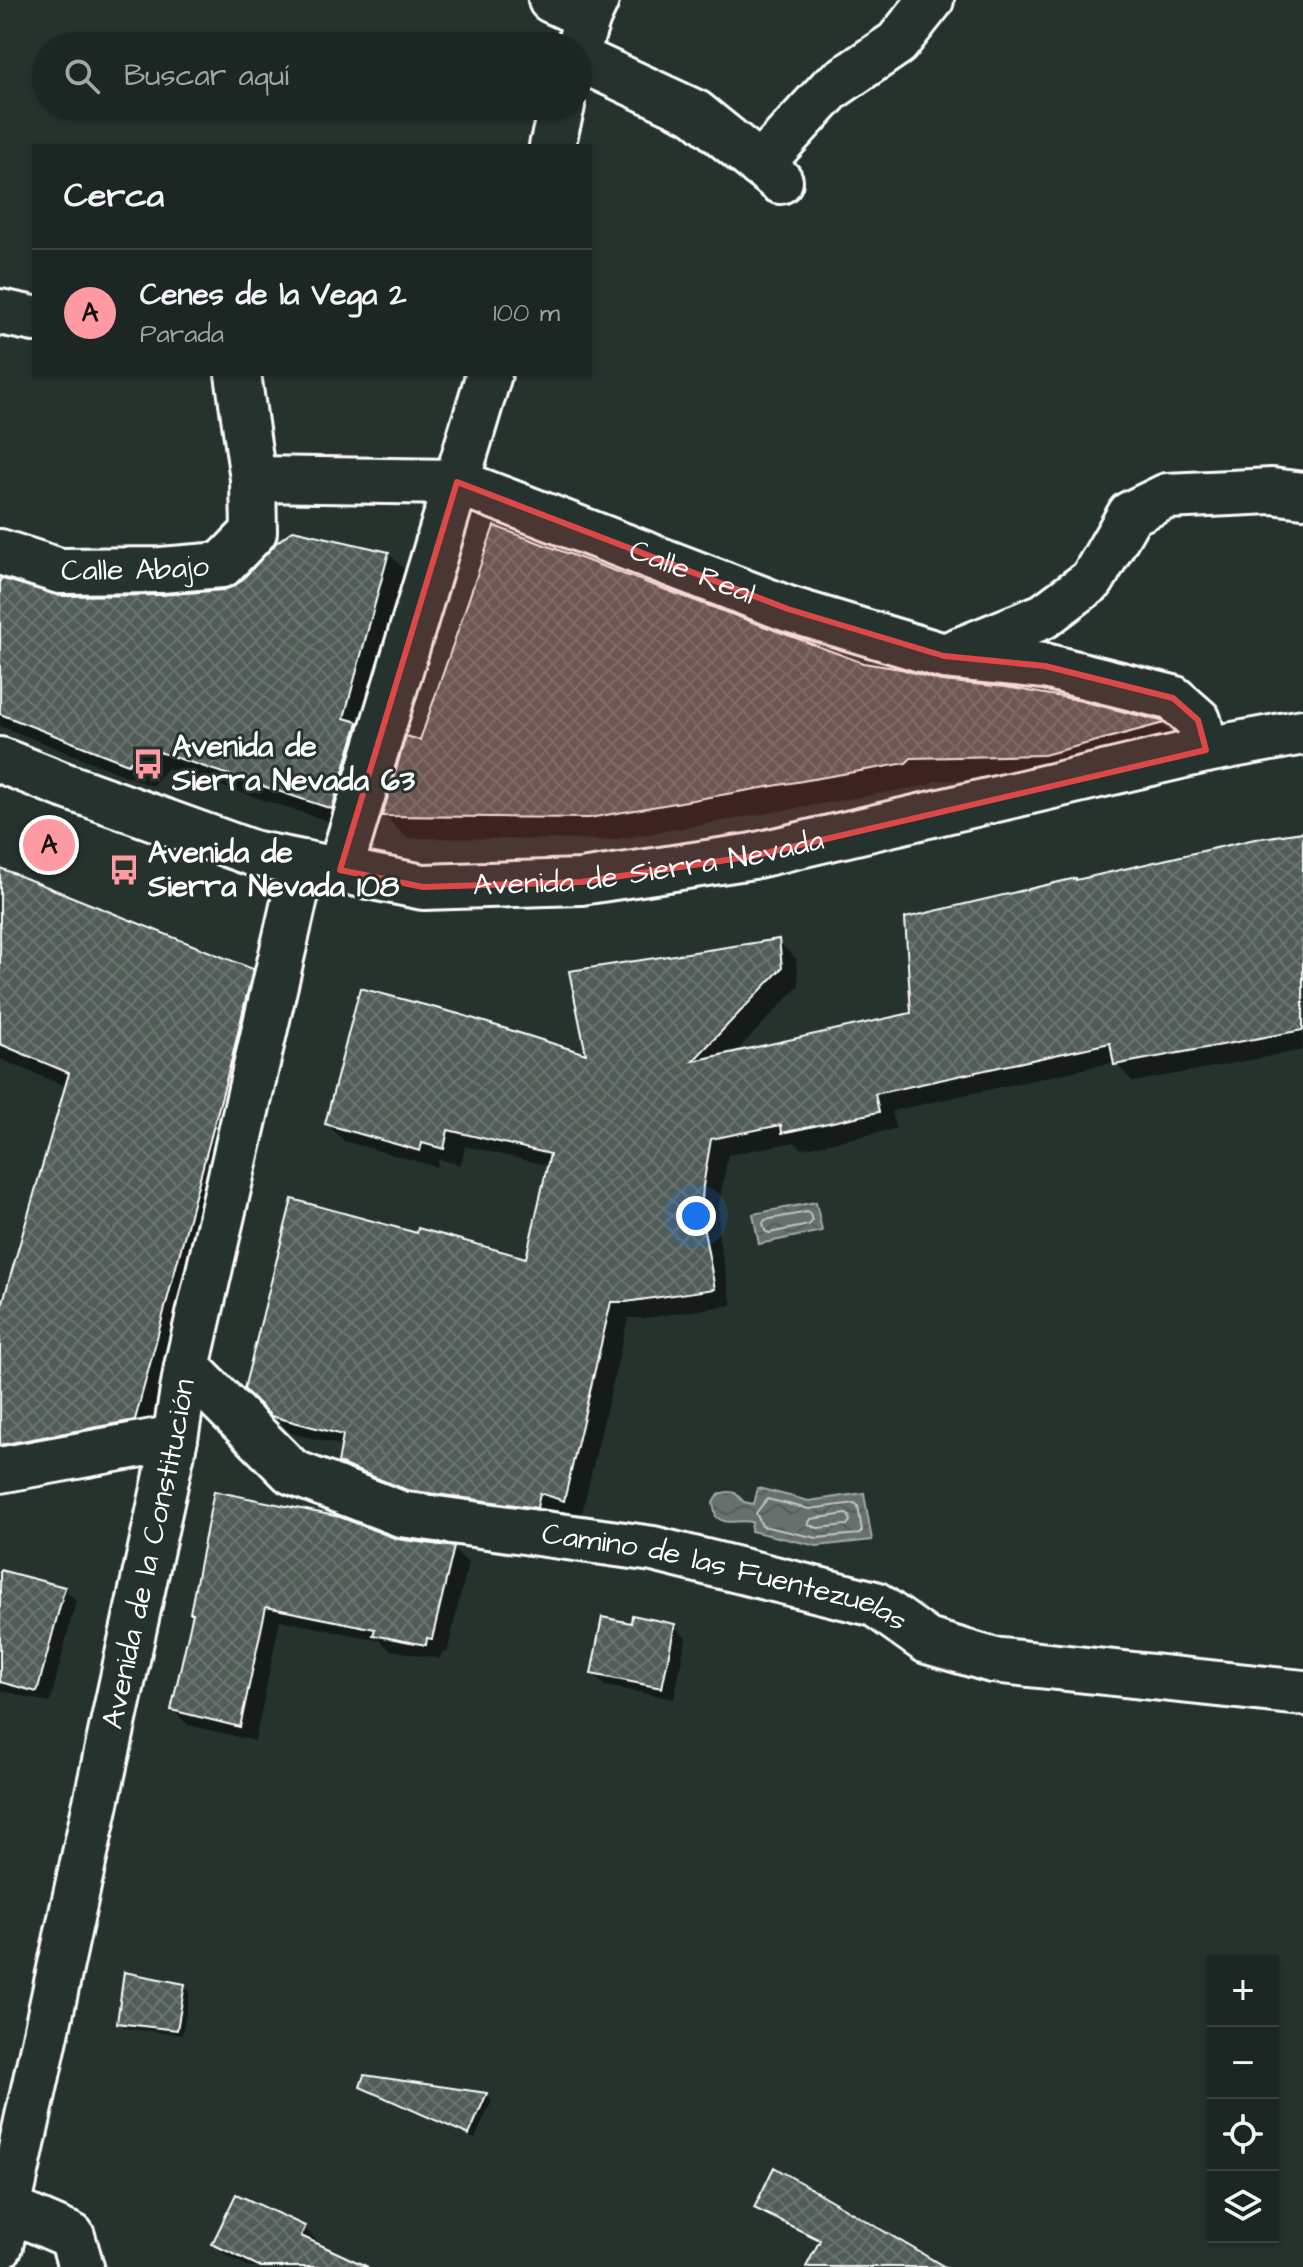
<!DOCTYPE html>
<html lang="es">
<meta charset="utf-8">
<style>
:root{--surface:#1c2622;--page:#29322f;--text:#f1f3f6;--muted:#a0a5a5;--line:#3a4340;--accent:#ff9aa2}
body{margin:0;font-family:"Architects Daughter",sans-serif;background:var(--page);color:var(--text)}
.controls{position:absolute;right:24px;bottom:24px;display:grid;overflow:hidden;border-radius:0px;box-shadow:0 2px 6px #0004}
.controls button{width:72px;height:72px;display:grid;place-items:center;padding:0;border:0;border-bottom:2px solid var(--line);background:var(--surface);color:var(--text);font:40px sans-serif}
.you{position:absolute;left:696px;top:1216px;width:28px;height:28px;margin:-20px;border:6px solid #fff;border-radius:50%;background:#1a73e8;box-shadow:0 0 0 12px #1a73e833}
.badge{display:grid;place-items:center;width:52px;height:52px;border-radius:50%;background:var(--accent);color:#111;font-size:26px;font-weight:700}
.pin{position:absolute;translate:-50% -50%;border:4px solid #fff;box-shadow:0 2px 8px #0006}
.list{margin:0;padding:0;list-style:none}
h2{display:flex;justify-content:space-between;align-items:center;height:104px;margin:0;padding:0 32px;font-size:34px}
h2 small{font-size:26px;font-weight:400;color:var(--muted)}
.list li{display:grid;grid-template-columns:52px 1fr auto;gap:24px;align-items:center;box-sizing:border-box;height:128px;padding:0 32px;border-top:2px solid var(--line)}
.list b{display:block;font-size:30px;white-space:nowrap}
.list p{margin:0;font-size:26px;white-space:nowrap;color:var(--muted)}
.list em{font-size:26px;font-style:normal;color:var(--muted)}
.icon{flex:none;width:44px;height:44px;fill:none;stroke:currentColor;stroke-width:2;stroke-linecap:round;stroke-linejoin:round}
.map{position:relative;flex:none;width:1303px;height:2267px;overflow:hidden}
.search{position:absolute;background:var(--surface);box-shadow:0 2px 6px #0004;left:32px;top:32px;width:560px;height:88px;display:flex;align-items:center;gap:20px;box-sizing:border-box;padding:0 28px;border-radius:44px;color:var(--muted);font-size:30px}
.panel{position:absolute;background:var(--surface);box-shadow:0 2px 6px #0004;left:32px;top:144px;width:560px;height:232px;border-radius:0px}
.map>svg:first-child{display:block}
.water{fill:url(#water-waves);stroke:#a4a9a7;stroke-width:2}
.shadow{fill:#0007}
.lines{fill:none;stroke-linecap:round;stroke-linejoin:round}
.shore{stroke:#c2c6c4;stroke-width:2}
.building{fill:url(#building-cross-hatch);stroke:#fff;stroke-width:2}
.street-casing{stroke:#fff;stroke-width:50}
.secondary-casing{stroke:#fff;stroke-width:50}
.street{stroke:#26332d;stroke-width:44}
.secondary{stroke:#26332d;stroke-width:44}
.marked{fill:#dc4848;fill-opacity:0.2;stroke:#dc4848;stroke-width:6;stroke-linejoin:round}
.labels{text-anchor:middle;dominant-baseline:central;stroke-width:6;stroke-linejoin:round;paint-order:stroke}
.street-label{font-size:30px;fill:#fff;stroke:#26332d}
.poi-label{font-size:30px;font-weight:bold;fill:#fff;stroke:#26332d;text-anchor:start}
</style>
<div class="map">
<svg width="1303" height="2267" viewBox="0 0 1303 2267">
<defs>
<pattern id="water-waves" width="16" height="10" patternUnits="userSpaceOnUse" patternTransform="scale(2)"><rect width="16" height="10" fill="#67706c"/><path d="M0 5q4-4 8 0t8 0" fill="none" stroke="#575a59"/></pattern>
<pattern id="building-cross-hatch" width="8" height="8" patternUnits="userSpaceOnUse" patternTransform="scale(2)"><rect width="8" height="8" fill="#515c57"/><path d="M0 0l8 8M0 8l8-8" fill="none" stroke="#6b7470"/></pattern>
</defs>
<rect width="100%" height="100%" fill="#26332d"/>
<filter id="ink" filterUnits="userSpaceOnUse"><feTurbulence type="fractalNoise" baseFrequency=".0125" numOctaves="2"/><feDisplacementMap in="SourceGraphic" scale="16" xChannelSelector="R" yChannelSelector="G"/><feConvolveMatrix kernelMatrix="1 2 1 2 8 2 1 2 1" color-interpolation-filters="sRGB"/></filter>
<g filter="url(#ink)">
<path class="water" d="M816,1202L822,1231L759,1244L753,1214Z
M758,1488L809,1501L864,1493L872,1540L817,1546L751,1531L752,1522C737,1519 728,1526 716,1517L713,1503C717,1494 724,1490 735,1493L744,1502L754,1504Z"/>
<path class="shadow" d="M388,553L411,576L355,830L167,768L152,786L0,726V580L60,598L163,597L225,592Z
M862,665L941,683L1160,723L1184,746L1067,777L934,781L929,785L613,840L407,838L384,816L421,742Z
M1303,834V1050L1133,1082L1115,1062L892,1111L895,1129L802,1149L795,1142L728,1155L719,1204L718,1234L732,1305L644,1318H628L581,1517L557,1509L554,1524L426,1506L357,1480L340,1462L343,1446L291,1433L246,1388L418,1235L527,1260L550,1166L465,1146L461,1165L439,1159L437,1167L344,1141L327,1124L589,1057L778,941L796,959L799,986L734,1054L913,1014L1077,881Z
M0,870L252,971L280,999L163,1448L0,1487V1319L67,1087L0,1059Z
M397,1541L453,1549L468,1563L447,1653L442,1652L440,1659L390,1650L381,1641L280,1620L255,1741L188,1725L173,1710L195,1615L192,1612Z
M0,1572L64,1589L76,1601L50,1703L0,1690Z
M674,1626L686,1638L674,1699L605,1686L593,1674Z
M184,1985L190,1991L182,2035L125,2028L119,2022Z
M363,2086L486,2095L492,2100L475,2139L368,2092Z
M757,2208L941,2267H808L821,2242L762,2213Z
M304,2227L316,2240L315,2244L339,2267H250L227,2256L215,2244Z"/>
<g class="lines">
<path class="shore" d="M807,1212L810,1214L812,1221L809,1225L769,1233L765,1231L763,1223L765,1220Z
M767,1499L809,1509L855,1503L858,1506L862,1531L859,1534L817,1538L762,1526L756,1513Z
M846,1514L849,1516L850,1521L847,1525L818,1528L808,1524L811,1519Z"/>
</g>
<path class="building" d="M494,526L863,663L901,669L941,681L1006,687L1073,699L1161,721L1164,723L1044,755L911,758L906,763L589,818L382,816L406,736L420,740Z
M293,530L389,552L344,718L358,722L332,809L144,747L128,764L0,714V578L60,596L161,595L224,590L240,582L276,543Z
M1303,832V1030L1114,1065L1110,1043L875,1094L879,1112L782,1133L781,1125L711,1139L703,1186L701,1215L715,1289L626,1302H611L564,1501L540,1493L537,1508L407,1490L338,1463L343,1435L271,1416L244,1389L292,1199L417,1233L418,1228L526,1258L550,1154L448,1130L444,1149L422,1143L420,1151L325,1124L360,988L459,1014L586,1054L569,971L779,939L782,968L693,1061L911,1013L905,918L1076,878V880L1255,839Z
M0,868L253,969L232,1058L135,1420L0,1445V1312L69,1073L0,1044Z
M214,1491L340,1517L397,1539L454,1547L432,1639L427,1638L426,1645L373,1635L375,1629L266,1607L240,1727L171,1710L193,1613H190Z
M0,1570L65,1587L37,1692L0,1682Z
M632,1615L675,1624L662,1688L591,1674L602,1617L631,1623Z
M124,1972L185,1984L177,2030L117,2023Z
M364,2075L487,2093L469,2135L360,2087Z
M774,2167L945,2267H806L820,2240L754,2208Z
M236,2194L305,2226L301,2236L368,2267H261L212,2244Z"/>
<g class="lines">
<g class="street-casing">
<g id="street">
<path d="M551,0L588,17"/>
<path d="M578,48L588,17L596,0"/>
<path d="M578,58L696,113L780,181"/>
<path d="M552,146L562,106"/>
<path d="M760,165L831,88L897,43L931,0"/>
<path d="M0,312L34,319"/>
<path id="s1" d="M253,479L457,482L788,609L944,656L1045,666L1173,698L1198,720L1206,750"/>
<path id="s2" d="M0,552L60,571L161,570L222,565L254,532L253,479L238,374"/>
<path d="M950,654L1044,616L1092,580L1130,514L1167,496L1272,491L1303,495"/>
<path d="M340,870L489,374"/>
<path id="s3" d="M187,1367L292,1472L401,1514L653,1549L875,1604L927,1641L992,1660L1303,1693"/>
<path d="M0,1470L175,1438"/>
<path d="M9,2209L72,2236L81,2267"/>
<path id="s4" d="M0,2246L175,1438L187,1367L303,863"/>
</g>
</g>
<g class="secondary-casing">
<g id="secondary">
<path id="s5" d="M0,760L63,785L252,853L423,887L581,882L753,856L1206,750L1303,732"/>
</g>
</g>
<use href="#street" class="street"/>
<use href="#secondary" class="secondary"/>
</g>
</g>
<path class="marked" d="M457,482L788,609L944,656L1045,666L1173,698L1198,720L1206,750L753,856L581,882L423,887L340,870Z"/>
<defs>
<g id="bus-bare" transform="scale(2.4)"><path d="M-5-6H5V4H4V6H2V4H-2V6H-4V4H-5ZM-3.5-4V0h7V-4ZM-3.5 1.2v1.5H-2V1.2ZM2 1.2v1.5H3.5V1.2Z" fill="#ff9aa2" stroke="#26332d" stroke-width="2.5" paint-order="stroke"/></g>
</defs>
<g fill-rule="evenodd">
<use href="#bus-bare" x="148" y="764"/>
<use href="#bus-bare" x="124" y="870"/>
</g>
<g class="labels">
<g class="street-label">
<text stroke="none"><textPath href="#s2" startOffset="138">Calle Abajo</textPath></text>
<text stroke="none"><textPath href="#s1" startOffset="456">Calle Real</textPath></text>
<text stroke="none"><textPath href="#s5" startOffset="670">Avenida de Sierra Nevada</textPath></text>
<text stroke="none"><textPath href="#s4" startOffset="708">Avenida de la Constitución</textPath></text>
<text stroke="none"><textPath href="#s3" startOffset="596">Camino de las Fuentezuelas</textPath></text>
</g>
<g class="poi-label">
<text x="172" y="747">Avenida de<tspan x="172" dy="34">Sierra Nevada 63</tspan></text>
<text x="148" y="853">Avenida de<tspan x="148" dy="34">Sierra Nevada 108</tspan></text>
</g>
</g>
</svg>
<div class="controls">
<button>+</button>
<button>−</button>
<button><svg class="icon" aria-label="locate" viewBox="0 0 24 24"><circle cx="12" cy="12" r="6"/><path d="M12 2v4M12 18v4M2 12h4M18 12h4"/></svg></button>
<button><svg class="icon" aria-label="layers" viewBox="0 0 24 24"><path d="M12 4l9 5-9 5-9-5zM3 14l9 5 9-5"/></svg></button>
</div>
<div class="you"></div>
<div class="pin badge" style="left:49px;top:845px">A</div>
<div class="search"><svg class="icon" aria-label="search" viewBox="0 0 24 24"><circle cx="10" cy="10" r="6"/><path d="M15 15l6 6"/></svg>Buscar aquí</div>
<section class="panel">
<h2>Cerca<small></small></h2>
<ul class="list">
<li><span class="badge">A</span><div><b>Cenes de la Vega 2</b><p>Parada</p></div><em>100 m</em></li>
</ul>
</section>
</div>
